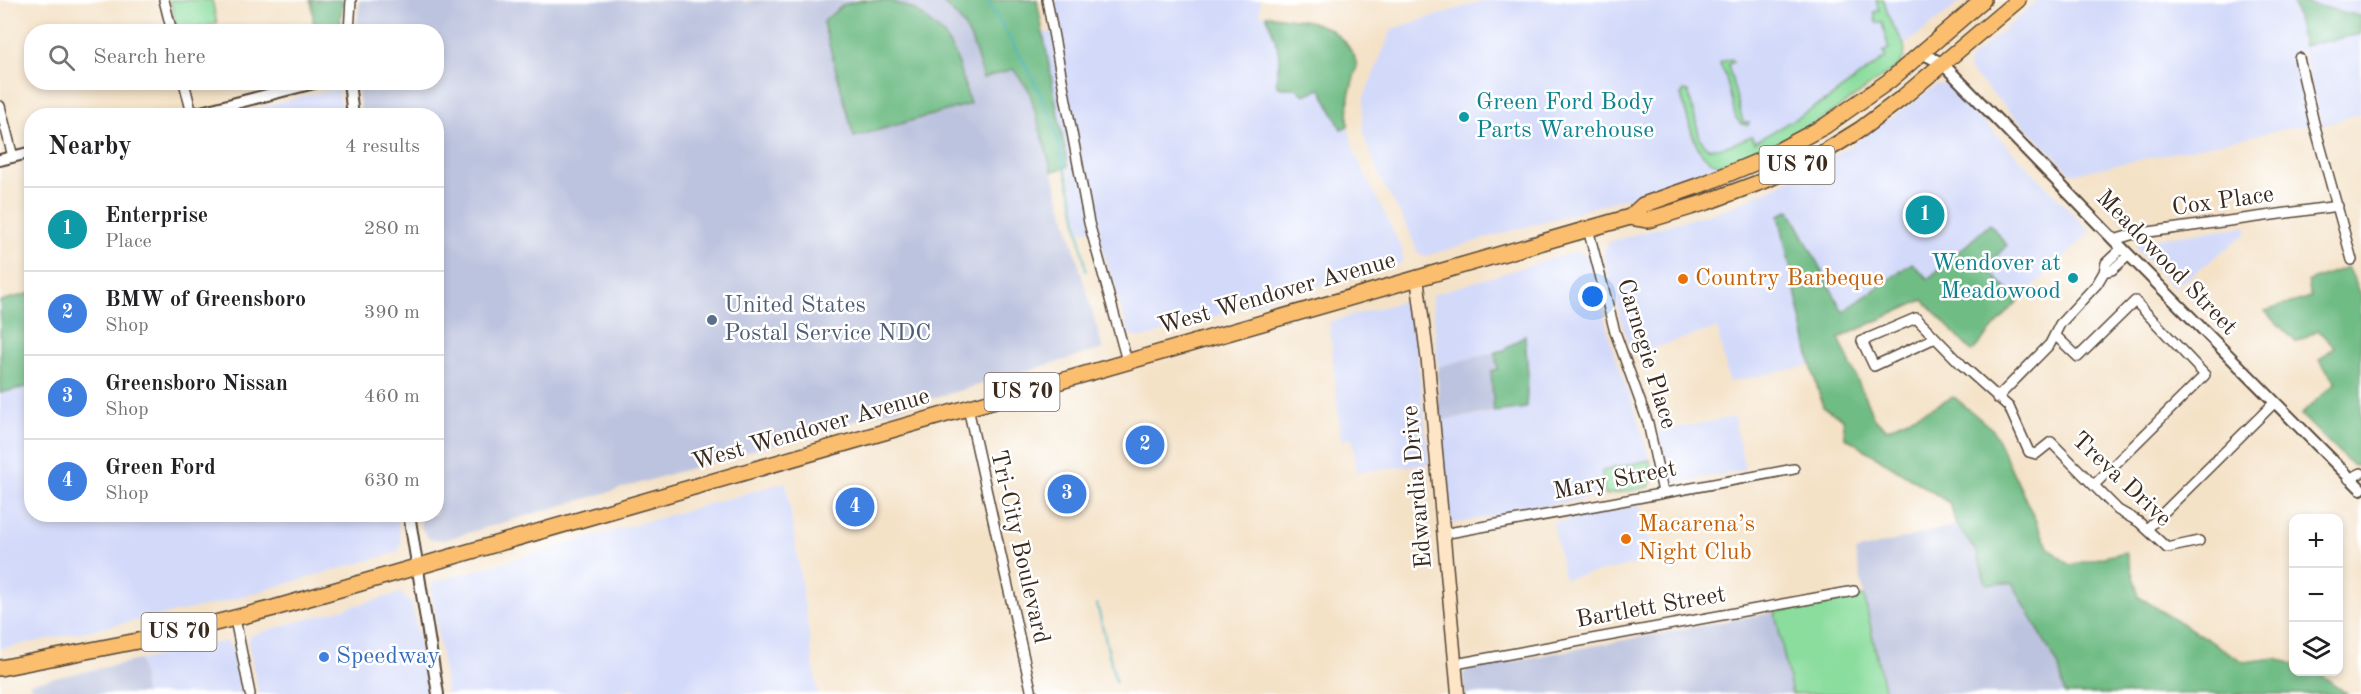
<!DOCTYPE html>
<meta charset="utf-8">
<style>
:root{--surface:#fff;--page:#f6f6f6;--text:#202124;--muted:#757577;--line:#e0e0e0;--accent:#1f6fb2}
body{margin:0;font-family:"Old Standard TT",serif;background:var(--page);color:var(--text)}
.controls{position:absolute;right:18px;bottom:18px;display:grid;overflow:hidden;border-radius:12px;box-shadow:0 3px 9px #0003}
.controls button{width:54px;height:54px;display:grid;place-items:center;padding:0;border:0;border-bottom:2px solid var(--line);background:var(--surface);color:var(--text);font:30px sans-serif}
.you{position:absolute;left:1593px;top:297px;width:21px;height:21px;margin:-15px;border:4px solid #fff;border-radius:50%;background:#1a73e8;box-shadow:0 0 0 9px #1a73e833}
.badge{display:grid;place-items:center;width:39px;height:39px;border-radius:50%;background:var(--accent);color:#fff;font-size:20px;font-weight:700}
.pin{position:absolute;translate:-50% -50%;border:3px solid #fff;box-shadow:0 2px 6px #0006}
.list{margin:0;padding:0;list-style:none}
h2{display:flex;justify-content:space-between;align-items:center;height:78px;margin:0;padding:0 24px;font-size:26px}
h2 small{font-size:20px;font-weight:400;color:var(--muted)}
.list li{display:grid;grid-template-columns:39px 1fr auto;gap:18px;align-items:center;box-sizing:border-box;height:84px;padding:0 24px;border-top:2px solid var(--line)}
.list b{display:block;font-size:22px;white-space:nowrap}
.list p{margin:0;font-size:20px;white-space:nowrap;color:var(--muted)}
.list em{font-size:20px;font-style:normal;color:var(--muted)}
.icon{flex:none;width:33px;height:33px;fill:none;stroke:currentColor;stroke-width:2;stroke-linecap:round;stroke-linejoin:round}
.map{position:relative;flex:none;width:2361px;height:694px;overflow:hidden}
.search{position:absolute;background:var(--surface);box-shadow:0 3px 9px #0003;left:24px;top:24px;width:420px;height:66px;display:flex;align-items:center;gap:15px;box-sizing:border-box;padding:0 21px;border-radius:24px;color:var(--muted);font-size:22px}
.panel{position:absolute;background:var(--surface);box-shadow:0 3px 9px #0003;left:24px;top:108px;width:420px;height:414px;border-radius:24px}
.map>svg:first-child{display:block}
.built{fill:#d2d9f9}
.industrial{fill:#bcc3de}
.green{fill:#8bdd9e;stroke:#63845e;stroke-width:1.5}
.forest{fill:#70bc85;stroke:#567352;stroke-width:1.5}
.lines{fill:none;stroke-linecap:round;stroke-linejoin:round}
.stream{stroke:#45b3c0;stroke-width:2}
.minor-casing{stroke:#574637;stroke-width:12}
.tertiary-casing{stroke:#574637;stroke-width:14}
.secondary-casing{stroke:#574637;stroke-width:15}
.trunk-casing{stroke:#574637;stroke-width:18}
.minor{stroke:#fff;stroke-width:9}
.tertiary{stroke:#fff;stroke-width:10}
.secondary{stroke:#fde5c5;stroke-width:12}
.trunk{stroke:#fabe6e;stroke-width:15}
.culture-dot{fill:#0f9aa8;stroke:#fff;stroke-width:2}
.food-dot{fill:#e8710a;stroke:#fff;stroke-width:2}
.service-dot{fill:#5c6f8a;stroke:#fff;stroke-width:2}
.shop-dot{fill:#3f7fe0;stroke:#fff;stroke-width:2}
.labels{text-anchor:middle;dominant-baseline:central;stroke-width:5;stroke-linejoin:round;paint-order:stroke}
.shield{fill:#fff;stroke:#766a62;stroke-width:1.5}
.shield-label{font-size:22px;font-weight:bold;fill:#3b2a1e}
.culture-label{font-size:24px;fill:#0d838f;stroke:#fff;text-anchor:start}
.street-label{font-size:24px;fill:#3b2a1e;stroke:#fff}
.food-label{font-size:24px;fill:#c56008;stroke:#fff;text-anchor:start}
.service-label{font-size:24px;fill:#4e5e75;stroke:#fff;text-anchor:start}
.shop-label{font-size:24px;fill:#366cbe;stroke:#fff;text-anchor:start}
</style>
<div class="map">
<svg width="2361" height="694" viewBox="0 0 2361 694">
<rect width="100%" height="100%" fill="#fff"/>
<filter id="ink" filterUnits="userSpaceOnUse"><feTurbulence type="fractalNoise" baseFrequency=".0167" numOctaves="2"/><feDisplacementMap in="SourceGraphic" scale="12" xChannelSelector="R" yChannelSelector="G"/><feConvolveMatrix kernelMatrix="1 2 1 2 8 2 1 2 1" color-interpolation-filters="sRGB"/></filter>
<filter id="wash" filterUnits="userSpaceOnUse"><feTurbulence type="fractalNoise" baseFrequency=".008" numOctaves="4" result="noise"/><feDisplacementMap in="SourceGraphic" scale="24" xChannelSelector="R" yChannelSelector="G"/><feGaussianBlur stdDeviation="1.35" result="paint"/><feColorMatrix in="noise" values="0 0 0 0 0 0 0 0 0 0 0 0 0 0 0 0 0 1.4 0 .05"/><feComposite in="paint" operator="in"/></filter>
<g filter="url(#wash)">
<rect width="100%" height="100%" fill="#f4e2c7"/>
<path class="built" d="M1054,0H1260V15H1266L1276,42L1279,61L1276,79L1282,88H1321L1341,128L1348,126L1355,154L1402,249L1403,261L1396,266L1267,298L1259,303L1143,338L1130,336L1101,245L1099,227L1081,232L1043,34L1059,29Z
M1486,0H1963L1903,47L1904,52L1733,159L1684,181L1425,256L1418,254L1407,226L1382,182L1364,137L1362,118L1364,97L1392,29Z
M2038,0H2293L2303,46L2361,34V113L2321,126L2303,50L2292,52L2310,124L2072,174L1968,69L1970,59Z
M2294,0H2361V16Z
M1938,84L1949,86L2091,232L2018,301L1986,267L1928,280L1912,264L1842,312L1789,210L1779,216L1811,365L1729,382L1717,328L1631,355L1603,255L1608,242L1729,208L1777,186L1851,146Z
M338,88L342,115H227Z
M2246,226L2247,233L2174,288L2136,248L2137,243L2142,240Z
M1578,251L1587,256L1590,261L1613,351L1635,411L1650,460L1602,471L1605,495L1452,524L1448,520L1438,421L1526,408L1528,375L1525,336L1504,350L1438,367L1432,298L1434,294Z
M1404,301L1409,305L1413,313L1429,464L1357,472L1352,438L1341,440L1329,322Z
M31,386L32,514L397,515L401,544L398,552L216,604L0,649V393Z
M1734,417L1745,470L1673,483L1668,480L1658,432Z
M786,482L818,694H637L635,688L609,694H447L431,588L434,582Z
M1641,505L1652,561L1564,579L1553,523Z
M400,593L410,601L413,610L429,694H259L248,642L251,635Z
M227,641L233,648L242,694H145L140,660Z"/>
<path class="industrial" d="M360,0H743L744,3L754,0H939L950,9L971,35L983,77L1013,68L1029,90L1103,349L443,540L429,539L422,529L419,515L436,514V116L361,115L357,83L436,82V32H356Z
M1495,352L1498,369L1491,371L1494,412L1438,421V367Z
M1956,525L1977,552L1986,584L2012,583L2059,667L2065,694H1885L1855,551Z
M1775,612L1792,694H1464L1463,674L1469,669Z
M140,660L145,694H32L30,683Z"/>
<path class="green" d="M170,0H212L217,24L178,31Z
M1876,0H1884C1886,7 1887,13 1890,20C1898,36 1913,48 1899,65L1816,124L1734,163C1696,173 1692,130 1683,102L1681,95L1684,90L1688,91L1700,138L1707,148C1722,150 1738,142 1751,136L1755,142L1827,100L1886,57L1883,52L1889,49L1882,22H1876L1874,12L1879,10Z
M1731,59L1733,62L1728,65L1743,122H1749L1748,125L1741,124L1736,118L1725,74L1720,65L1721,62Z
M1650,460L1653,477L1649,487L1605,495L1602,471Z
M1864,596L1885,694H1792L1775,612Z"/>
<path class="forest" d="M310,0H343L339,31H314L312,5Z
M862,0L890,1L915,10L943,34L955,54L970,104L854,137L823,22L843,5Z
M939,0H1037L1068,167L1052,171L1029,90L1013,69L983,78C973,42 970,24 939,0Z
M2293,0L2361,16V34L2303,46Z
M1266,15L1309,21L1330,29L1345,42L1354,55L1357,66L1349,96L1348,126L1341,129L1321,89L1304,95L1296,88H1282L1277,86C1275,77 1278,70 1279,62C1279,45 1272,30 1266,15Z
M1790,210L1843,312L1912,263L1928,279L1990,224L2007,245L1986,267L2018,301L1972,352L1923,300L1839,338L1874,418L1887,429L1954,397L1993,430L2049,549L2070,565L2126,552L2139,597L2244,662L2276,658L2293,664L2294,672L2319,673L2347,694H2065L2059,667L2012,583L1986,584L1977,552L1956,525L1950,503L1845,437L1843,419L1823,407L1811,365L1779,215Z
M2348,267L2361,294V464L2353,466L2301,415L2336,382L2319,360L2334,347L2318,330L2296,342L2265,311L2311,297L2308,281Z
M31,293V386L0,393V301Z
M1525,335L1528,375L1526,408L1494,412L1491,371L1498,369L1495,352L1504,350Z"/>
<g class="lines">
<path class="stream" d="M987,0L1028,69L1052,118L1073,200L1086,271
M1097,604L1116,683"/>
</g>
</g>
<g filter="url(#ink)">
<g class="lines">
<g class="minor-casing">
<path id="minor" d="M164,0L172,32
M1047,0L1089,223L1127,361
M349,32L351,0
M2299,58L2314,123L2352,260
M184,82L192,114
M0,106L13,157
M1588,229L1615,332L1648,423L1663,492
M2114,240L2134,234L2338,206
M2104,272L2112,270L2129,255
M2055,335L2078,357L2135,301L2205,375L2094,485
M1935,338L1874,366L1862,341L1916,318L1962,365L2009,407L2029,452L2036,454L2051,442L2118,510L2139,522L2167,548L2199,541
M1997,398L2050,344L2060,324L2097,284L2104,272L2106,263L2122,248
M968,408L1032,694
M2349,479L2361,473
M2147,529L2274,403
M1443,534L1794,469
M235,619L250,694
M1455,664L1854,591"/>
</g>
<g class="tertiary-casing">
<path id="tertiary" d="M1922,53L1943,64L2114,240L2361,489
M349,82L353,116
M185,116L318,82
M0,160L32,152
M409,514L438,694"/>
</g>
<g class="secondary-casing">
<path id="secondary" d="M1417,277L1428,363L1458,694"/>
</g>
<g class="trunk-casing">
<path id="trunk" d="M1630,217L1643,205L1706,183L1759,161L1825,126L1889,81L1983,0
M0,668L168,635L274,608L1588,229L1630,217L1648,220L1707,202L1766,180L1816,157L1861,129L1902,98L2018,0"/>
</g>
<use href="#minor" class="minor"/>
<use href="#tertiary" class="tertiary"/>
<use href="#secondary" class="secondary"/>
<use href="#trunk" class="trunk"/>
</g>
</g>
<g class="culture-dot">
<circle cx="1464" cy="117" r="6"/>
<circle cx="2073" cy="278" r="6"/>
</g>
<g class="food-dot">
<circle cx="1683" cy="279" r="6"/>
<circle cx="1626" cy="539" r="6"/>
</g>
<circle class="service-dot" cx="712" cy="320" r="6"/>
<circle class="shop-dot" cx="324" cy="657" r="6"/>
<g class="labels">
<g class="shield">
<rect x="1759.5" y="146" width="75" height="38" rx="4.5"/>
<rect x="984.5" y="373" width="75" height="38" rx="4.5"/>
<rect x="141.5" y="613" width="75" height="38" rx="4.5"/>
</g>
<g class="shield-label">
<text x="1797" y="165">US 70</text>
<text x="1022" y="392">US 70</text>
<text x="179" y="632">US 70</text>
</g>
<g class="culture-label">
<text x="1476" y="103">Green Ford Body<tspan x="1476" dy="28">Parts Warehouse</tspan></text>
<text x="2061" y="264" text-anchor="end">Wendover at<tspan x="2061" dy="28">Meadowood</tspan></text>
</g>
<g class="street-label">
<text transform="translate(2223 202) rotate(-8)">Cox Place</text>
<text transform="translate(2166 263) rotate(46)">Meadowood Street</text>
<text transform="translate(1277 294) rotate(-16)">West Wendover Avenue</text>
<text transform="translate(1646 354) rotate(73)">Carnegie Place</text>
<text transform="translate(811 430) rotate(-16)">West Wendover Avenue</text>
<text transform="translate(2121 480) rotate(43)">Treva Drive</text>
<text transform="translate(1615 481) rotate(-11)">Mary Street</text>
<text transform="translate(1418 487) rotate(-95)">Edwardia Drive</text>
<text transform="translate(1019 547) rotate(77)">Tri-City Boulevard</text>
<text transform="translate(1651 608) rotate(-10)">Bartlett Street</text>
</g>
<g class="food-label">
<text x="1695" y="279">Country Barbeque</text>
<text x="1638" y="525">Macarena’s<tspan x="1638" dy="28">Night Club</tspan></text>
</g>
<g class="service-label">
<text x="724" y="306">United States<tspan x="724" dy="28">Postal Service NDC</tspan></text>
</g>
<g class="shop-label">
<text x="336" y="657">Speedway</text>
</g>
</g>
</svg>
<div class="controls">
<button>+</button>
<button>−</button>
<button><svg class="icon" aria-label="layers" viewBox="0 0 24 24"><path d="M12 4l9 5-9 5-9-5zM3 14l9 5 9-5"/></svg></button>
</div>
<div class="you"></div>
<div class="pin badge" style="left:1925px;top:215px;background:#0f9aa8">1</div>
<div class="pin badge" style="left:1145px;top:445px;background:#3f7fe0">2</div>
<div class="pin badge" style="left:1067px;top:494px;background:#3f7fe0">3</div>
<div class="pin badge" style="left:855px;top:507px;background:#3f7fe0">4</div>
<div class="search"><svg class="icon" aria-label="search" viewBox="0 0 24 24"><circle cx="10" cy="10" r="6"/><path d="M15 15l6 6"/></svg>Search here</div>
<section class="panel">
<h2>Nearby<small>4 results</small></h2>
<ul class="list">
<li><span class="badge" style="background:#0f9aa8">1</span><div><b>Enterprise</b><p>Place</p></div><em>280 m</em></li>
<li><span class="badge" style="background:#3f7fe0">2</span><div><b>BMW of Greensboro</b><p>Shop</p></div><em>390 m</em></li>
<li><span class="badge" style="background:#3f7fe0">3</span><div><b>Greensboro Nissan</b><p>Shop</p></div><em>460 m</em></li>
<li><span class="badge" style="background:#3f7fe0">4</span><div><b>Green Ford</b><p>Shop</p></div><em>630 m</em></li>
</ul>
</section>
</div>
